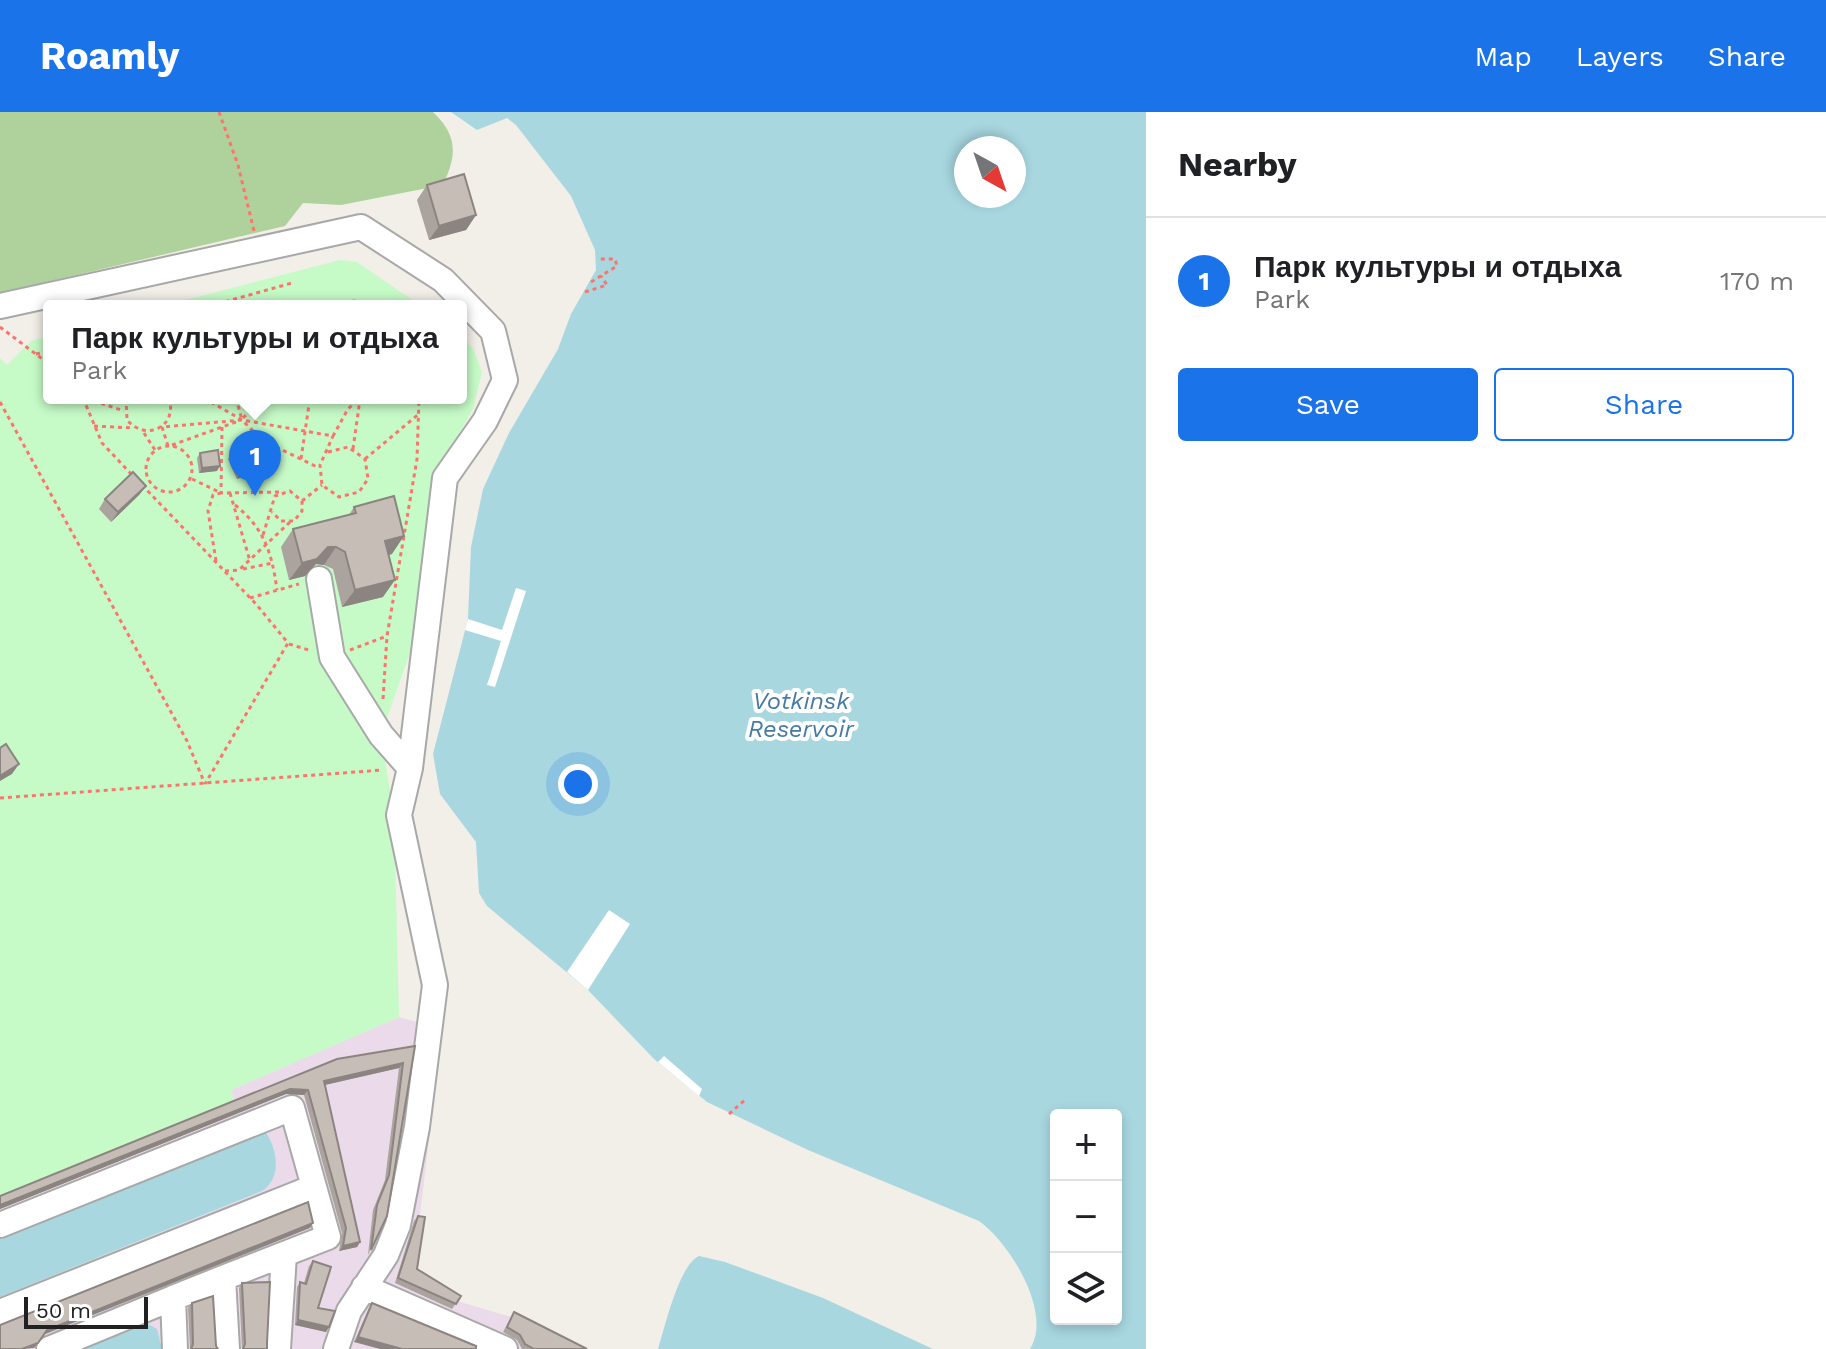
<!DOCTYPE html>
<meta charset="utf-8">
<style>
:root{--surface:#fff;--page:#f2f2f2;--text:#202124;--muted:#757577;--line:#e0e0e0;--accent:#1a73e8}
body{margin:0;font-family:"Work Sans",sans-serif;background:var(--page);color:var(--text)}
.controls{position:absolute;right:24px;bottom:24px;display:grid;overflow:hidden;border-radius:8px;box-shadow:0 4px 12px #0003}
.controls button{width:72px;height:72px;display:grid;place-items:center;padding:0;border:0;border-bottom:2px solid var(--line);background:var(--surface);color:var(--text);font:40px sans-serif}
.compass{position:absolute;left:954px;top:24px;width:72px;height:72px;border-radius:50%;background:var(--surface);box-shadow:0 4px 12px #0003;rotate:140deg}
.scale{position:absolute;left:24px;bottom:20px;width:124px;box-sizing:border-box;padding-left:8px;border:4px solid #212121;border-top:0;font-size:22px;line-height:28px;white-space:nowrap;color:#212121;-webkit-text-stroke:6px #fff;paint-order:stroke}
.you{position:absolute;left:578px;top:672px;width:28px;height:28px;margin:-20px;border:6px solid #fff;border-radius:50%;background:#1a73e8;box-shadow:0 0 0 12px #1a73e833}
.badge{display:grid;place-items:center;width:52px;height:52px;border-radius:50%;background:var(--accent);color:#fff;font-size:26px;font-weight:700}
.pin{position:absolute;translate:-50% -66px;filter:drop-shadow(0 2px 4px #0008)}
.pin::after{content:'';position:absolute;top:42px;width:28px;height:24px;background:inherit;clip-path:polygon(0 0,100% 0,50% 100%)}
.popup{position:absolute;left:43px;top:188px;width:424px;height:104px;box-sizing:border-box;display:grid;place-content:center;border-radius:8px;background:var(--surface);filter:drop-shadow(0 2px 6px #0005);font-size:26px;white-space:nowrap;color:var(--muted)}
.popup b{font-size:30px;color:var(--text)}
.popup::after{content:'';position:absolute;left:50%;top:100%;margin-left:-16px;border:16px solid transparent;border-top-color:var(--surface)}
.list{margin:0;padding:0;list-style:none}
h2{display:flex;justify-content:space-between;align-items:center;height:104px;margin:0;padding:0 32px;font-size:34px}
h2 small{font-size:26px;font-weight:400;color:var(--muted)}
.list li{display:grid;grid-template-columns:52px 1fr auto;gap:24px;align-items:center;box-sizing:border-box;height:128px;padding:0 32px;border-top:2px solid var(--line)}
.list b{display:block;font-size:30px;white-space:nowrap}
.list p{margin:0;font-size:26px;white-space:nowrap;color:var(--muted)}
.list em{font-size:26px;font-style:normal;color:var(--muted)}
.actions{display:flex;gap:16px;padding:24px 32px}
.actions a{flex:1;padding:18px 0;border:2px solid var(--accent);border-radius:8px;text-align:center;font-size:28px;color:var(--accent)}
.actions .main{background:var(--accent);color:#fff}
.icon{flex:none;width:44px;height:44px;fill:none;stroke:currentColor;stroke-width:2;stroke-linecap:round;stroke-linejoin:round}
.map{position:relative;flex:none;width:1146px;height:1237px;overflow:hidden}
header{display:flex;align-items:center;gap:48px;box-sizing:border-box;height:112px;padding:0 40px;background:var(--accent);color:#fff}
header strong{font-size:38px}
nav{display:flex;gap:44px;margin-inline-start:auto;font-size:28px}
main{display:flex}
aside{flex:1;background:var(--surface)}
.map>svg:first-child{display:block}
.industrial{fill:#ebdae9}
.forest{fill:#afd29c}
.park{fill:#c6fbc7}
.water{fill:#a8d7e0;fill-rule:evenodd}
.pier{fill:#fff}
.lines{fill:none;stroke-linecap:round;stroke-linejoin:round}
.minor-casing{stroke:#a8a8a8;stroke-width:28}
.path{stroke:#fd746e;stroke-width:3;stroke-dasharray:4 4;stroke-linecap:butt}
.minor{stroke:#fff;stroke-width:24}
.wall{fill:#aba39d}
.shaded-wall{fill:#8b8480}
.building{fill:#c7bdb7;stroke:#8b8480;stroke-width:2}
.labels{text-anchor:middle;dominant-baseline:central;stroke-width:8;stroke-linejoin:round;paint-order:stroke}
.water-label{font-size:24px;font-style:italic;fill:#447aa5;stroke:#fff}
</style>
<header>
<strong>Roamly</strong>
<nav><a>Map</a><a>Layers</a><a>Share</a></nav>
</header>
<main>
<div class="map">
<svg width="1146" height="1237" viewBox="0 0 1146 1237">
<rect width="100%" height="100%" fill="#f2eee8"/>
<path class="industrial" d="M399,905L442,917L413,1162L457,1189L511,1205L574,1237H162L161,1229L148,1212L82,1237H0V1185L262,1079L197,1046L0,1127V1087L235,991L231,978Z"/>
<path class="forest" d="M0,0H433C458,24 457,43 443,73L341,93L303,91L285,114L0,181Z"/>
<path class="park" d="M340,148L357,150L421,194H163Z
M49,224V286H461V224L473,236L482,260L473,297L436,362L412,535L381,623L394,703L399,905L231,978L235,992L0,1087V246L7,253L31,229Z"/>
<path class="water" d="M451,0H1146V1237H1030C1053,1201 1010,1131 979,1109L808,1038L707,990L654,947L588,878L487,794L479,781L476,730L440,682L433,642L468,507L471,435L483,377L509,321L558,237L571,202L596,158L595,138L571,84L516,13L507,6L477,18ZM966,36H1014V84H966ZM1056,1003H1116V1207H1056Z
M265,1019C278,1038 282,1066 262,1079L0,1185V1127Z
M699,1144L725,1150L823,1186L933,1237H658C665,1215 679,1153 699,1144Z
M148,1212L157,1217L162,1237H82Z"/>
<path class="pier" d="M516,476L526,479L495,575L487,573L501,529L465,518L468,507L502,518Z
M609,798L630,812L588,878L567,860Z
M664,944L702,977L699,984L658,950Z"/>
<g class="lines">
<g class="minor-casing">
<path id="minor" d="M0,194L361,115L443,168L493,219L505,268L485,309L445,366L410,656L399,703L435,873L417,1015L398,1113L386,1143L349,1199L336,1237
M319,467L332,545L381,623L410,656
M0,1113L292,996L314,1075
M364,1175L505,1237
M0,1200L314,1075L328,1125L223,1166
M49,1237L173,1186
M175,1237L173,1186L223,1166L227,1237
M278,1237L284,1143"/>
</g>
<path class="path" d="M219,0L238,53L254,119
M591,170L617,154L615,147H597
M585,180L607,173L601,164
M210,194L292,171
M337,194L354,189L380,194
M0,215L49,252
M36,242L49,239
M83,286L102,331L134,365
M86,286L124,299
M126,286L127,308C146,330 178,315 169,286
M204,286L242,308L333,324L348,297L360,286
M236,286L242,308
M0,290L187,629L205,672
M243,306L254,295L285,286
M94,314L134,316
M222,315L221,381L280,380
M144,321L155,338
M172,333L236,310
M146 357a23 23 0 1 1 46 0a23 23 0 1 1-46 0Z
M168,334L162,315L242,308L262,328L319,356
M353,337L360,287
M328,340L348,335L365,347L368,367L359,380L339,385L322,373L320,353L333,324
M301,347L310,286
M365,347L420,301
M192,367L221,381
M142,373L256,492L288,531L205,672
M230,381L250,449
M302,389L322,373
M235,393C265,417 272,442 277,478
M263,423L275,384L290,379L302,389V399L294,409H281L272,400
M216,449L208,399L213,383L221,381
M243,457L273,451
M225,459L239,458L290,410
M250,486L299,472
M289,532L312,539
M350,538L387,524
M383,587L387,524L417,347L419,286
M0,686L383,658
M729,1002L746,987"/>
<use href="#minor" class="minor"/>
</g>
<path class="wall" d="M427,73L476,103L466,118L429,128L417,88Z
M235,337L268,346L261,356L237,367L228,347Z
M200,341L217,359L199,361L197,346Z
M146,374L139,383L111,410L99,397L105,387Z
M354,395L392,442L389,443L383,485L342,495L333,457L324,453L316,452L305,464L289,468L281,435L293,417L349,403Z
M415,934L387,1104L368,1143L373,1098L385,1068L399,956L325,973L360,1130L357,1135L339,1139L342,1121L304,983L286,982L0,1097V1084Z
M418,1104L417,1157L461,1184L452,1197L395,1171L414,1109Z
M313,1149L318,1196L329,1215L326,1220L295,1213L297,1175L300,1170L304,1171L309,1154Z
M242,1171L267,1231V1237H242L239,1176Z
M192,1191L216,1234L218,1237H190L188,1196Z
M372,1191L476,1237L354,1230L369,1196Z
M514,1200L587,1237H522L517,1228L503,1220Z"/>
<path class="shaded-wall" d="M476,103L466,118L429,128L439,114Z
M268,346L261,356L237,367L244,357Z
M220,354L217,359L199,361L202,356Z
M146,374L139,383L111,410L118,400Z
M404,424L392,442L373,447L385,429Z
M328,435H336L324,453L316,452L305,464L289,468L302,451Z
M395,468L383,485L342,495L355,478Z
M19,652L12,662L0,669V664Z
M403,951L399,956L320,974L324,969Z
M290,977L308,978L304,983L286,982L0,1097V1093Z
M313,1111L310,1116L43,1223L47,1218Z
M360,1130L357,1135L339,1139L343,1134Z
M298,1208L329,1215L326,1220L295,1213Z
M358,1225L402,1237H380L354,1230Z
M38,1231L34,1236L22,1237Z"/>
<path class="building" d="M464,62L476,103L439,114L427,73Z
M260,327L268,346L244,357L235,337Z
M218,338L220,354L202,356L200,341Z
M133,360L146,374L118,400L105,387Z
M394,384L404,424L385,429L395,468L355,478L345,440L336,435H328L317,447L302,451L293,417L356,401L354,395Z
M6,632L19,652L0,664V636Z
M415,934L387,1104L371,1138L377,1093L389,1063L403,951L324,969L360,1130L343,1134L346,1116L308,978L290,977L0,1093V1084L337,947Z
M308,1090L313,1111L47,1218L38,1231L22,1237H0V1213Z
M418,1104L425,1105L417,1157L461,1184L456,1192L398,1166Z
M313,1149L331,1155L318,1196L335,1199L329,1215L298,1208L300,1170L306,1172Z
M270,1170L267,1231V1237H243L245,1232L242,1171Z
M213,1184L216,1234L218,1237H191L193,1232L192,1191Z
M372,1191L476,1234V1237H402L358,1225Z
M514,1200L587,1237H534L525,1232L520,1223L507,1215Z"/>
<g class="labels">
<g class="water-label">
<text x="801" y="589">Votkinsk<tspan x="801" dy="28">Reservoir</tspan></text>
</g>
</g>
</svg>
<div class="controls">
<button>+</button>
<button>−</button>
<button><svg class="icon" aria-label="layers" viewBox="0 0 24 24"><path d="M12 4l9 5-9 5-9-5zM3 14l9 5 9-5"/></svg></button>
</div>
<svg class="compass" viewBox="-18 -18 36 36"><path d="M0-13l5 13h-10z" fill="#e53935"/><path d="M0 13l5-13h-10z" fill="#757577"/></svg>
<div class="scale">50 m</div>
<div class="you"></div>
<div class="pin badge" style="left:255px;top:384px">1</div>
<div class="popup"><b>Парк культуры и отдыха</b>Park</div>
</div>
<aside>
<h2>Nearby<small></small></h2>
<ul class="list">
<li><span class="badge">1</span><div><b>Парк культуры и отдыха</b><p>Park</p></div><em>170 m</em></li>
</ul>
<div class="actions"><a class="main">Save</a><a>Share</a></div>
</aside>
</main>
